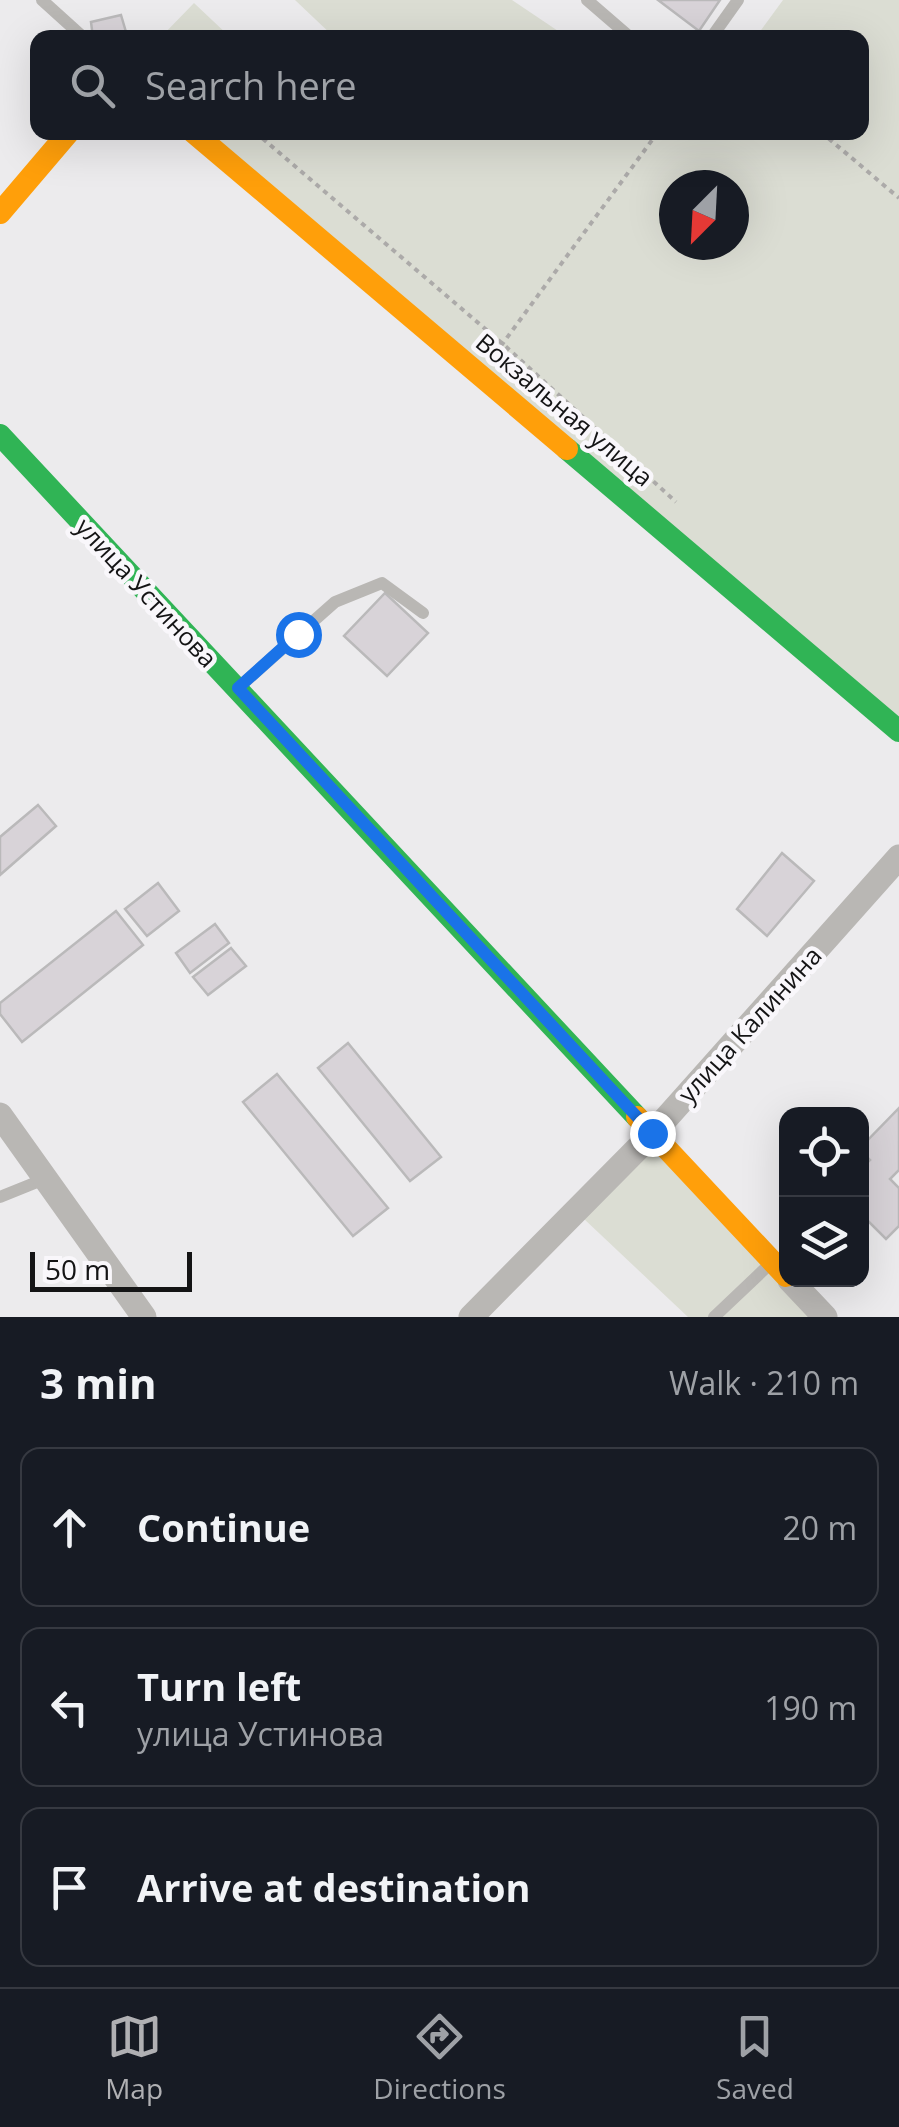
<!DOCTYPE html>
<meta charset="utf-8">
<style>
:root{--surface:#171b24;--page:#20242c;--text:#f1f3f6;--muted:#9ea1a6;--line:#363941;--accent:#b0b0b3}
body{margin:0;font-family:"Open Sans",sans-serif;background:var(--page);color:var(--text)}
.controls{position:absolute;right:30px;bottom:30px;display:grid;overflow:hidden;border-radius:20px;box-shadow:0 10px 40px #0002}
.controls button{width:90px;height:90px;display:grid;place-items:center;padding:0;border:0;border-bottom:2px solid var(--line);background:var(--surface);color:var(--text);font:50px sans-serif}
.compass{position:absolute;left:659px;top:170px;width:90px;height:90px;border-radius:50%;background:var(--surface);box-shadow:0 10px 40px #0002;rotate:204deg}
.scale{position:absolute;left:30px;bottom:25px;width:162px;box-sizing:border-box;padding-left:10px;border:5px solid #141415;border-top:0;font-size:28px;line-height:35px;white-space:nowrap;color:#141415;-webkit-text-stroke:8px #f9f7fb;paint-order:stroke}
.stop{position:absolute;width:30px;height:30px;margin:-22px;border:8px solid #1a73e8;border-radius:50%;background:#fff}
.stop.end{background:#1a73e8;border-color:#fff;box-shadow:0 2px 10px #0008}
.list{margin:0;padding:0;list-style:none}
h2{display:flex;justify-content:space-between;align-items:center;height:130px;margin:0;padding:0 40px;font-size:42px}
h2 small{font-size:32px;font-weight:400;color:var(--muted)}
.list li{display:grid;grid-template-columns:65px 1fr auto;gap:30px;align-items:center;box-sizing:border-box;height:160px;margin:0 20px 20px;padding:0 20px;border:2px solid var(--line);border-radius:20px}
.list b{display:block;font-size:38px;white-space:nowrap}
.list p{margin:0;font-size:32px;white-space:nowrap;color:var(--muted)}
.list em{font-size:32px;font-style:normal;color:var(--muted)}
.icon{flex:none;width:55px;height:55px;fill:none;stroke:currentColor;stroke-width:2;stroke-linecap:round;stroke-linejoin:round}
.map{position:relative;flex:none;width:899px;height:1317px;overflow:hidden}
.search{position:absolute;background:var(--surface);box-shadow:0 10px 40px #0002;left:30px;right:30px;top:30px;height:110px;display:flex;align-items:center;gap:25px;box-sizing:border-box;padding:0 35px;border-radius:20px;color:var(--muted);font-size:38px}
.sheet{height:670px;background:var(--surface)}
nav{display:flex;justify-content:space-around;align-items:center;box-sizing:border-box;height:140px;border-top:2px solid var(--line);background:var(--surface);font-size:28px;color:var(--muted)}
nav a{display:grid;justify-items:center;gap:5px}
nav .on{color:var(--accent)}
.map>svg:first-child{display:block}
.green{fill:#dbddd3;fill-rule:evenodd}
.building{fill:#d8d3d8;stroke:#bab9ba;stroke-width:2.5}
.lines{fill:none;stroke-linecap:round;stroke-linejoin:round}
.path{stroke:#acaaa9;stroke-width:4;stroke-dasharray:5 5;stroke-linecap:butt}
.lane{stroke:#b9b7b4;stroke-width:12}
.street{stroke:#b9b7b4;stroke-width:25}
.fast{stroke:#30b455;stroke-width:22}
.slow{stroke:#ff9f0a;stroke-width:22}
.route{stroke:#1a73e8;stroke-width:12}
.labels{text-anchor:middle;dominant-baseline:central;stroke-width:9;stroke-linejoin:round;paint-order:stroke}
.street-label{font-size:25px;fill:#141415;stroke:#f9f7fb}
</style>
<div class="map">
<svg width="899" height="1317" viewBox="0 0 899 1317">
<rect width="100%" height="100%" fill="#ecebed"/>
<path class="green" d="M295,0H512L567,37H334Z
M783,0H899V731L193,133L862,132V38L756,37ZM674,185H734V245H674Z
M194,3L230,37H161Z
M654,1147L813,1317H688L583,1218Z"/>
<path class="building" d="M658,0H720L699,31Z
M121,15L126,32L93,38L91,22Z
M385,593L428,633L387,676L344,636Z
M38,805L56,826L0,875V837Z
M782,853L814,881L767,936L737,909Z
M158,883L179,911L147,936L125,909Z
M116,911L143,945L22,1042L0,1014V1003Z
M215,924L229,943L190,973L176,953Z
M231,948L246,966L208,995L193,977Z
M348,1043L441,1157L410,1181L318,1068Z
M277,1074L388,1208L353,1236L243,1102Z
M899,1108V1170L890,1179L899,1188V1226L886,1239L862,1215V1168L870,1160L862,1152V1146Z"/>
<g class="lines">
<path class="path" d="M255,132L503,344L676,502
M821,132L899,198
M495,354L658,132"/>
<path class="lane" d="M42,0L84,38
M587,0L631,38
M711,38L738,0
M239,687L335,602L382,583L423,613
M0,1197L47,1178
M714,1317L771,1263"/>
<path class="street" d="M0,1115L144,1317
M790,1280L825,1317
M471,1317L653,1133L899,857"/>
<path class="fast" d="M0,435L637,1117
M567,449L899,731"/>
<path class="slow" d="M193,132L567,449
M0,213L69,132
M637,1117L786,1276"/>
</g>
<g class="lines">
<path class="route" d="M298,634L238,688L652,1133"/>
</g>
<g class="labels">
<g class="street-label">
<text transform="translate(565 409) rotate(40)">Вокзальная улица</text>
<text transform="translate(147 592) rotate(47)">улица Устинова</text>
<text transform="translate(749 1024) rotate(-48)">улица Калинина</text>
</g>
</g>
</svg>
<div class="controls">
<button><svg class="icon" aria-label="locate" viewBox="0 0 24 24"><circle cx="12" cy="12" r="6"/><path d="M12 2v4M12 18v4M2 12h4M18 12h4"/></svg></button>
<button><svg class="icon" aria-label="layers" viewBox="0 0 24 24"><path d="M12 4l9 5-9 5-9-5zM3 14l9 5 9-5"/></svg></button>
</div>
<svg class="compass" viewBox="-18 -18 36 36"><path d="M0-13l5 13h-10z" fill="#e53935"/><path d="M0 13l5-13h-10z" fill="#9ea1a6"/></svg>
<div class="scale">50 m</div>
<div class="stop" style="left:298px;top:634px"></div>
<div class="stop end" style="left:652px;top:1133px"></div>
<div class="search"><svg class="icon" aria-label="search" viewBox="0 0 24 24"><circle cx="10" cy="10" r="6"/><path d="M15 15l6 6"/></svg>Search here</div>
</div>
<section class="sheet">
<h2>3 min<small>Walk · 210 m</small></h2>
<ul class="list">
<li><svg class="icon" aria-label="ahead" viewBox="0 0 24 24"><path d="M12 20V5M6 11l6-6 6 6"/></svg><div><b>Continue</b></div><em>20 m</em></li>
<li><svg class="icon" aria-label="left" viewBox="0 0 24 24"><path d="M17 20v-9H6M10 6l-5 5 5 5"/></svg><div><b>Turn left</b><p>улица Устинова</p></div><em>190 m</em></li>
<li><svg class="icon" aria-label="arrive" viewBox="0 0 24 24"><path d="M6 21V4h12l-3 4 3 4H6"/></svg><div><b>Arrive at destination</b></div></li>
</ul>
</section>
<nav>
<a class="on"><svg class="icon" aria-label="map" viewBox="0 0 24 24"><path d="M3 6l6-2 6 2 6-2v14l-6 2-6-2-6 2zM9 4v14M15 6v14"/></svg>Map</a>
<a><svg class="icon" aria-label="directions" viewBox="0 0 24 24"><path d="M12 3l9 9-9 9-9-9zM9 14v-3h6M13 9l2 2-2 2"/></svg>Directions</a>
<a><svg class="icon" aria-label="saved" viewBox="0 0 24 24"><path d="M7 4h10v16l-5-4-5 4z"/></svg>Saved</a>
</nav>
